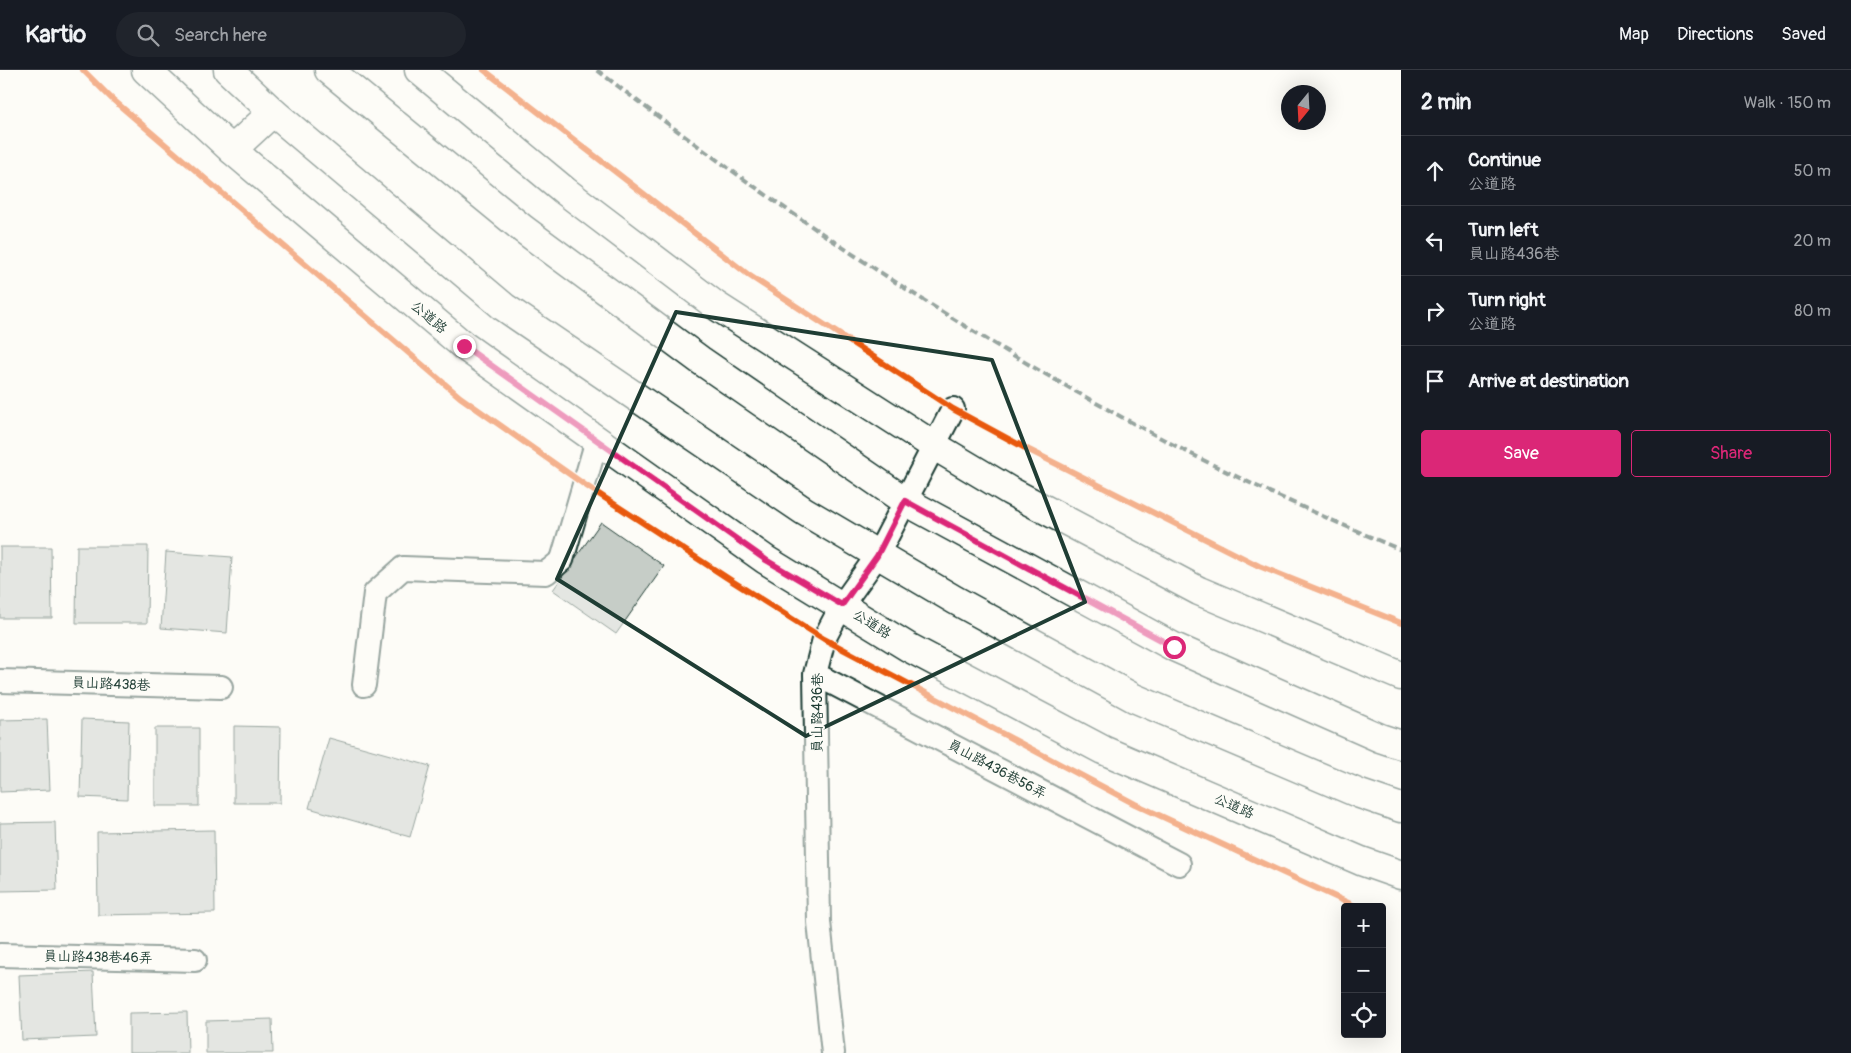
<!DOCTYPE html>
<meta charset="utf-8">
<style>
:root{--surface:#171b24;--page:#20242c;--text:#f1f3f6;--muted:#9ea1a6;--line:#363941;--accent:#db2777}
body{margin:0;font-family:Pangolin,"LXGW WenKai TC",sans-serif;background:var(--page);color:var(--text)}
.controls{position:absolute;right:15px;bottom:15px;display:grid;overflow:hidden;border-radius:5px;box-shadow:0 5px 20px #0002}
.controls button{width:45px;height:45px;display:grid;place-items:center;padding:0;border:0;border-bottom:1px solid var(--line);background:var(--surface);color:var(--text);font:25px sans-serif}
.compass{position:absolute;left:1281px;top:15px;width:45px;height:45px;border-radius:50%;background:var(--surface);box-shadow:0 5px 20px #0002;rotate:198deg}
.stop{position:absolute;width:15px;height:15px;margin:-11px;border:4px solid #db2777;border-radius:50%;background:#fff}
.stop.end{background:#db2777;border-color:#fff;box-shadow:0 1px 5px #0008}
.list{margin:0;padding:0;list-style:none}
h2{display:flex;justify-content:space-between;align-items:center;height:65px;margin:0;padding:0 20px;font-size:21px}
h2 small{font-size:16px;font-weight:400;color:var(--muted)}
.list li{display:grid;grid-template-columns:32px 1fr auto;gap:15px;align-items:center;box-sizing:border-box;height:70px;padding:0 20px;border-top:1px solid var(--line)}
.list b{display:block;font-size:19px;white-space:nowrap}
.list p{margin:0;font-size:16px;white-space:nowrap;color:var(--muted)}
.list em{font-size:16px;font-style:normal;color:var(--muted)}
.actions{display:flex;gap:10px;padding:15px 20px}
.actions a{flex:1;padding:11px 0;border:1px solid var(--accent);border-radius:5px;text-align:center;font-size:18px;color:var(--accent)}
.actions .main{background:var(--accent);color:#fff}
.icon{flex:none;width:28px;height:28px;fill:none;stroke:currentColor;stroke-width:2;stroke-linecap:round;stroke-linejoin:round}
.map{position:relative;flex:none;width:1401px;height:983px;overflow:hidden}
header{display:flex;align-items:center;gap:30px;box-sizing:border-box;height:70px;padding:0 25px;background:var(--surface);border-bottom:1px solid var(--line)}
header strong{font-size:24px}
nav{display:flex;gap:28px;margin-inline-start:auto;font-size:18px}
.search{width:350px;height:45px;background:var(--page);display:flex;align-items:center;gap:12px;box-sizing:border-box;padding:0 18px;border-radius:28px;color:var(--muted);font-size:19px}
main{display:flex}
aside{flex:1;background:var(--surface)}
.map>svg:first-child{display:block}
.building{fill:#c6cdc7;stroke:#1f3d34}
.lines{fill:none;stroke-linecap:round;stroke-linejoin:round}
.service-casing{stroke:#1f3d34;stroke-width:26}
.minor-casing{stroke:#1f3d34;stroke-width:31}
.tertiary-casing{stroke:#1f3d34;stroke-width:31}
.service{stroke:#fdfcf7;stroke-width:22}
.minor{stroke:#fdfcf7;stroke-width:28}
.tertiary{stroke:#fdfcf7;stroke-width:28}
.rail{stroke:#1f3d34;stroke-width:4;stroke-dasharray:8 4;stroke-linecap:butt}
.cycleway-casing{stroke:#fdfcf7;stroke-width:9}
.cycleway{stroke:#e8590c;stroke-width:6}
.route{stroke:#db2777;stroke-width:6}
.marked{fill:none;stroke:#1f3d34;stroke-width:4;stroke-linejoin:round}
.labels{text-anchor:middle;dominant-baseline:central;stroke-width:4;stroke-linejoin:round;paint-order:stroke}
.street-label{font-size:14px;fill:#1f3d34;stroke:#fdfcf7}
</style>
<header>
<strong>Kartio</strong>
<div class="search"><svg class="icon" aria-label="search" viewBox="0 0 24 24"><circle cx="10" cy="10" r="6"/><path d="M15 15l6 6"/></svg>Search here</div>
<nav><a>Map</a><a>Directions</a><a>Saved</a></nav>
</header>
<main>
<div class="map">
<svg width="1401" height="983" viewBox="0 0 1401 983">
<rect width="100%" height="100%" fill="#fdfcf7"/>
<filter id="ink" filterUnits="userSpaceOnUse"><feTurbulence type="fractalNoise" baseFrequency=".02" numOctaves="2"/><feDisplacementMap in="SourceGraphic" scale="10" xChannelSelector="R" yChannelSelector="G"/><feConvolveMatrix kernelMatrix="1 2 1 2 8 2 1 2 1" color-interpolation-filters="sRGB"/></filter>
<g filter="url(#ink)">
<path class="building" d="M601,452L664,496L616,564L553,520Z
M77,476H148L147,553H76Z
M0,477H51L52,548H0Z
M166,482L232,487L227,563L161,558Z
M47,649L50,720L0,722V650Z
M82,649L129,651L127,729L80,727Z
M234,656L281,657L280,733H234Z
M155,658H199V736H155Z
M329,668L430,696L410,767L309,738Z
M55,752L57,820L0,821V753Z
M214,760L215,843L98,845L97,762Z
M93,902L96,967L22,970L19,905Z
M187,942L188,983H129V943Z
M272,949L273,983H206V951Z"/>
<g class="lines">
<g class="service-casing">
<path id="service" d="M815,604L1179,794
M0,611L221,617
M364,615L375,523L403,498L546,503L562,490L597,370
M0,885L195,890
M833,983L819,852L815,604L824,569L842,535L877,486L953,339"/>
</g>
<g class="minor-casing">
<path id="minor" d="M232,80L273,42"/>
</g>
<g class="tertiary-casing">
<path id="tertiary" d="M146,0L232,80L464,276L766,490L908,577L1103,680L1361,791L1401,805
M228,0L273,42L504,237L804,441L955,530L1134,628L1360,724L1401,738
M329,0L523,159L700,290L905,431L1174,577L1380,668L1401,675
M419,0L565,121L715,235L933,375L1010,421L1199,521L1401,606"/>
</g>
<use href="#service" class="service"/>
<use href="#minor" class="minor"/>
<use href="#tertiary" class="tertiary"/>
<path class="rail" d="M597,0C778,140 971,269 1174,375C1248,414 1324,447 1401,480"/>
<g class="cycleway-casing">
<path id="cycleway" d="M83,0L111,28L460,327L585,415L732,511L824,569L1135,734L1357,837
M484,0L750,206L953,339L1029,380L1259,496L1401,553"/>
</g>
<use href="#cycleway" class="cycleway"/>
</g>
</g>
<g class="lines" filter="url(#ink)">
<path class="route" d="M464,276L766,490L842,535L877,486L905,431L1174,577"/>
</g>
<path d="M0 0H1401V983H0ZM676,242L992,290L1085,532L806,666L557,509Z" fill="#fdfcf7" fill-opacity=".55" fill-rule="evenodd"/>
<path class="marked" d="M676,242L992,290L1085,532L806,666L557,509Z"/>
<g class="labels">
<g class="street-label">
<text transform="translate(429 247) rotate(40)">公道路</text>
<text transform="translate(872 554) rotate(32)">公道路</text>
<text transform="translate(111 614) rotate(2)">員山路438巷</text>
<text transform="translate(817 643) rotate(-90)">員山路436巷</text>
<text transform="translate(997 699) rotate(28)">員山路436巷56弄</text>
<text transform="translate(1234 736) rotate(23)">公道路</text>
<text transform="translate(98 887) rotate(1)">員山路438巷46弄</text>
</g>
</g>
</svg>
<div class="controls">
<button>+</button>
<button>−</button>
<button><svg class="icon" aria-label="locate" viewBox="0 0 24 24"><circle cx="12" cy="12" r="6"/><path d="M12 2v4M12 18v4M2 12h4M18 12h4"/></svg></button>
</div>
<svg class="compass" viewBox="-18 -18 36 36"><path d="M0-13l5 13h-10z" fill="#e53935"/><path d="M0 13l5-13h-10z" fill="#9ea1a6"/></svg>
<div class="stop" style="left:1174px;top:577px"></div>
<div class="stop end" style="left:464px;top:276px"></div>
</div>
<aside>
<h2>2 min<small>Walk · 150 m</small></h2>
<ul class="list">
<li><svg class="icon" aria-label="ahead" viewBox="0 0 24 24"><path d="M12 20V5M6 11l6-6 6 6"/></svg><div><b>Continue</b><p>公道路</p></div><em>50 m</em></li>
<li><svg class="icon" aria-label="left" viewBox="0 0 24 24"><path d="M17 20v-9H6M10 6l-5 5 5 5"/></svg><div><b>Turn left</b><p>員山路436巷</p></div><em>20 m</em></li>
<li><svg class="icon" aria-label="right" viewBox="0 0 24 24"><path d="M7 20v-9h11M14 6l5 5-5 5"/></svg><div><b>Turn right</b><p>公道路</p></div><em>80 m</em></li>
<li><svg class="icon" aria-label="arrive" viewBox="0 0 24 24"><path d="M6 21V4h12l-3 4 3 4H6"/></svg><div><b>Arrive at destination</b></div></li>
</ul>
<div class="actions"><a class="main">Save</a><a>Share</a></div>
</aside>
</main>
